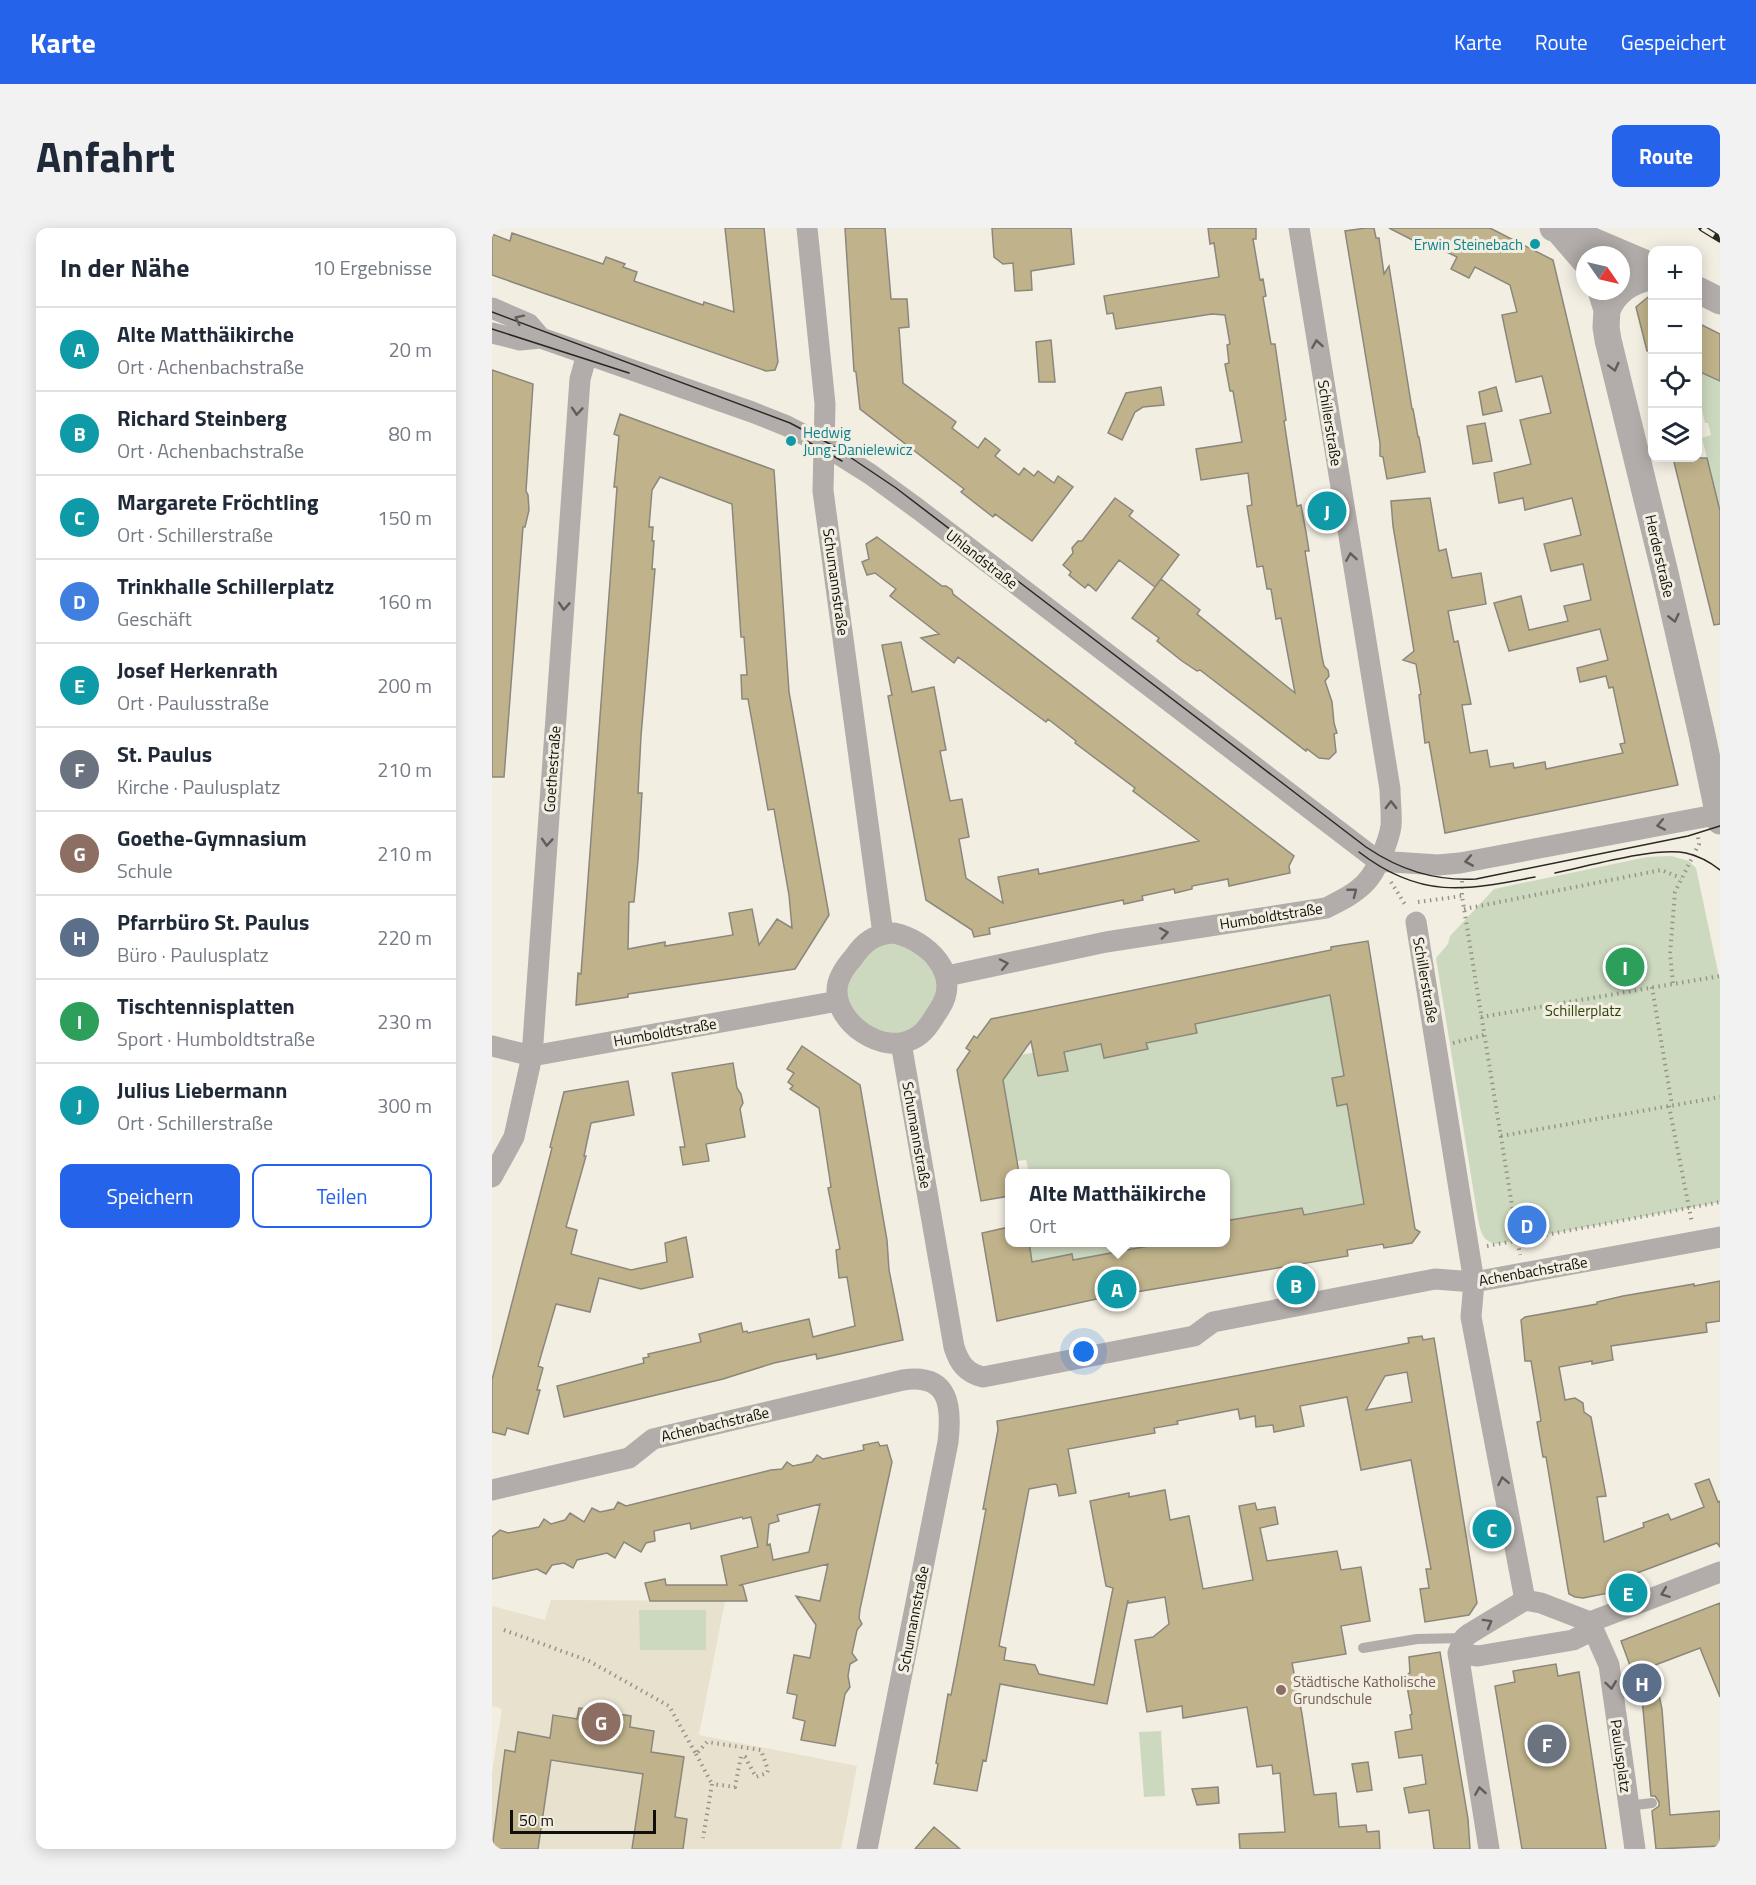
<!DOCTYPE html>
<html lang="de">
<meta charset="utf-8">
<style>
:root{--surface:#fff;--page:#f2f2f3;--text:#1f2937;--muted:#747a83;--line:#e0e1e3;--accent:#2563eb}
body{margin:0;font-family:"Titillium Web",sans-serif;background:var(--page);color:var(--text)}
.controls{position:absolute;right:18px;top:18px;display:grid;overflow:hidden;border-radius:12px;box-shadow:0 3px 15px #0003}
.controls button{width:54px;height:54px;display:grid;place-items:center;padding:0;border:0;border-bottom:2px solid var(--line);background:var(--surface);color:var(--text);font:30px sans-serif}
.compass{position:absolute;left:1084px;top:18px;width:54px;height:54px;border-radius:50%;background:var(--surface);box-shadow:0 3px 15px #0003;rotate:124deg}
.scale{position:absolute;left:18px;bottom:15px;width:146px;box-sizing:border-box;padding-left:6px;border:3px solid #100f0b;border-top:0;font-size:16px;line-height:21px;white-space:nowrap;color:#100f0b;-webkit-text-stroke:4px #f2eee2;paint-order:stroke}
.you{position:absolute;left:592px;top:1124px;width:21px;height:21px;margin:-15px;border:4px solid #fff;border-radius:50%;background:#1a73e8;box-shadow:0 0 0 9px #1a73e833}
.badge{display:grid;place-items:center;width:39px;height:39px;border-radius:50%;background:var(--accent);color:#fff;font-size:20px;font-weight:700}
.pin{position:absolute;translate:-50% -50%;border:3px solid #fff;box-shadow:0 2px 6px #0006}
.popup{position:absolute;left:513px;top:941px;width:225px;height:78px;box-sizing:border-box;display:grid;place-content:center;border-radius:12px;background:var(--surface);filter:drop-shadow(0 2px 4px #0005);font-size:20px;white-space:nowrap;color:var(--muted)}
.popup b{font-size:22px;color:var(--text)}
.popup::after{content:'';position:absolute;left:50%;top:100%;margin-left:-12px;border:12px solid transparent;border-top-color:var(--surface)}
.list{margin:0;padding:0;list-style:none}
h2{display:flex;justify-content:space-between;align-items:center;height:78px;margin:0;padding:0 24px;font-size:26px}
h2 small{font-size:20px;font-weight:400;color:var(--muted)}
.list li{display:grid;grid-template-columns:39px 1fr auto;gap:18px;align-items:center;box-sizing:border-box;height:84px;padding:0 24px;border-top:2px solid var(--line)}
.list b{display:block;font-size:22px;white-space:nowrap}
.list p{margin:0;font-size:20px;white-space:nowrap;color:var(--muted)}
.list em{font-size:20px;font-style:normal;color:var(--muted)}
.actions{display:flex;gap:12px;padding:18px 24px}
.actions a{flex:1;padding:14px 0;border:2px solid var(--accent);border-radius:12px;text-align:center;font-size:21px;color:var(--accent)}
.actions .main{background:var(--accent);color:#fff}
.icon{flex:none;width:33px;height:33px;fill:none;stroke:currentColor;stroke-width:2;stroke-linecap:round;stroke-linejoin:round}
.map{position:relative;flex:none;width:1228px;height:1621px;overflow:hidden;border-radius:12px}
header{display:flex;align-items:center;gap:36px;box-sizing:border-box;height:84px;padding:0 30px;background:var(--accent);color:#fff}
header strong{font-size:28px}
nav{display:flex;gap:33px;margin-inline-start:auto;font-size:21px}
.intro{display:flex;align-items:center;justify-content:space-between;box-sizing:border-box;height:144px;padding:0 36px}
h1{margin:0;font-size:42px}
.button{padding:15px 27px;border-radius:12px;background:var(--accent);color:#fff;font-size:21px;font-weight:700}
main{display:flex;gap:36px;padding:0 36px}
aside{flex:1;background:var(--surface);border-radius:12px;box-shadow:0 3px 15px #0003}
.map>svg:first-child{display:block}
.built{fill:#e7e1ce}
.green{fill:#cdd9bf}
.building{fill:#c0b38b;stroke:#8b877c;stroke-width:1.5;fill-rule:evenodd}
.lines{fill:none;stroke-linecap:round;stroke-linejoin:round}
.path{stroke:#96948b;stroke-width:4;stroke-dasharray:1.5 4.5;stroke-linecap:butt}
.service{stroke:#b2acaa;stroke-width:10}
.minor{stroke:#b2acaa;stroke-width:21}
.tertiary{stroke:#b2acaa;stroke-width:27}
.tram{stroke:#292823;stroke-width:1.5}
.rail-casing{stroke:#292823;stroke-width:7}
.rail{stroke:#f2eee2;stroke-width:4.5;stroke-dasharray:14;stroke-linecap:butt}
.oneway{stroke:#615e5a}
.culture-dot{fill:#0f9aa8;stroke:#f2eee2;stroke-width:2}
.education-dot{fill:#8d6e63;stroke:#f2eee2;stroke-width:2}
.labels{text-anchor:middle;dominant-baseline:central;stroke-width:6;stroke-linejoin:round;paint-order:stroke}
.culture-label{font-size:15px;fill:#0d838f;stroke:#f2eee2;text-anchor:end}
.street-label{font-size:15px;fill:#100f0b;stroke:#f2eee2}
.park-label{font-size:15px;fill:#2f4407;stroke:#f2eee2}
.education-label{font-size:15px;fill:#785e54;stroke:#f2eee2;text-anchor:start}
</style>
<header>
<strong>Karte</strong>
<nav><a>Karte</a><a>Route</a><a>Gespeichert</a></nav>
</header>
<div class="intro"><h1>Anfahrt</h1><a class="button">Route</a></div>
<main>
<aside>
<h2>In der Nähe<small>10 Ergebnisse</small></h2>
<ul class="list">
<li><span class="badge" style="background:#0f9aa8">A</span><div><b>Alte Matthäikirche</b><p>Ort · Achenbachstraße</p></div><em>20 m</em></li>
<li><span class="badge" style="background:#0f9aa8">B</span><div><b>Richard Steinberg</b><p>Ort · Achenbachstraße</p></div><em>80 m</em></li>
<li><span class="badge" style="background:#0f9aa8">C</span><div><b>Margarete Fröchtling</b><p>Ort · Schillerstraße</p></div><em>150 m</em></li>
<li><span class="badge" style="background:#3f7fe0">D</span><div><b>Trinkhalle Schillerplatz</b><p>Geschäft</p></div><em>160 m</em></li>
<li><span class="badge" style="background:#0f9aa8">E</span><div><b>Josef Herkenrath</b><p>Ort · Paulusstraße</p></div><em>200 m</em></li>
<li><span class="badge" style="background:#6b7280">F</span><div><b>St. Paulus</b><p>Kirche · Paulusplatz</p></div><em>210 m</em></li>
<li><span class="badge" style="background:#8d6e63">G</span><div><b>Goethe-Gymnasium</b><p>Schule</p></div><em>210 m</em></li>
<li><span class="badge" style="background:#5c6f8a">H</span><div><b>Pfarrbüro St. Paulus</b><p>Büro · Paulusplatz</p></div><em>220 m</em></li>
<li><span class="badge" style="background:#2e9e5b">I</span><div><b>Tischtennisplatten</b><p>Sport · Humboldtstraße</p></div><em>230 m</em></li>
<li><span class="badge" style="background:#0f9aa8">J</span><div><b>Julius Liebermann</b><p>Ort · Schillerstraße</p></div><em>300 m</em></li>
</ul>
<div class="actions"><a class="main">Speichern</a><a>Teilen</a></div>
</aside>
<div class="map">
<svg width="1228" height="1621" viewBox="0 0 1228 1621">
<rect width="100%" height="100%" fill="#f2eee2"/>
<path class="built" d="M59,1372L233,1373L207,1507L365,1538L349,1621H0V1545L10,1481L0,1478V1378L53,1392Z"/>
<path class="green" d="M1206,122L1218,128L1228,148L1226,152L1228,153V283L1210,210L1219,207L1216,195H1213L1206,165Z
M1179,628L1197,633L1204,640L1228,753V974L1004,1016C990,1013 989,1004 986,991L944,730L956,716L958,708L1002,661L1155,629Z
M409,708L455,758L419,811L369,801L348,754L369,721Z
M838,767L852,848L840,850L846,878L855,876L874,987L850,991L848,980L812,987L810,980L733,993V946L537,945L534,932L525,933L514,871L510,857L513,844L516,845L526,831L525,827L541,825L547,848L576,843L572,823L609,816L612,830L655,821L654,815L704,805L703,796Z
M537,1015H678L581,1032L580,1026L540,1034Z
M147,1382H214V1422H148Z
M669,1503L673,1568L652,1569L647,1504Z"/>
<path class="building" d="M233,0H272L286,134L283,142L274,143L0,47V6L18,13L20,5L111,36L114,29L133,36L131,39L145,44L142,53L211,77L212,74L242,84Z
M353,0H393L399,71H415L417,99L407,100L411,155L464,194L460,200L486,220L493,210L508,222L503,228L527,247L532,240L542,248L546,243L562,255L566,248L581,259L540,313L503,286L501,289L469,264L472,261L368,181L364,144L362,143Z
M500,0H579L582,36L539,43L540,62L523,63L521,35L511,36L502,29Z
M716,0H764V11H761L768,52L771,51L774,68L771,69L779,116H783L794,192L792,193L805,278L809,277L814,304L817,323H813L830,429L832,438L836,442L837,448L833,453L840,474L842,495L845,505L842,506L844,524L837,531L827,530L815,521L814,523L708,442L705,443L690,433L665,413L667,410L640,390L669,351L708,382L705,386L803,465L789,390L784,391L779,361H775L771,338L765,339L755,278L760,277L756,245L709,252L704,221L750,214L741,163H738L733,136L737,135L735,117L738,116L733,87L720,86L624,101L621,85L615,86L612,68L727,49L722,15L718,16Z
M874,0H882L884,10H887L892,46L897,38L920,181H921L926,209H927L933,244L895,251L891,229L888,228V215L853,3Z
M897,0H998L1061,32L1186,557L953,605L937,514L933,515L927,467L929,466L924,436L911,432L922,423L901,298L899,273L938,270L947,323L954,321L960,350L989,345L994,376L956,383L962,414L966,413L979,476L970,477L978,525L995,522L998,539L1021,535L1022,540L1053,534L1054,541L1131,525L1128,516L1133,515L1121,459L1117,460L1114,448L1088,454L1085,440L1116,432L1108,401L1017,423L1002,375L1029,368L1037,402L1076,393L1072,378L1099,372L1091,336L1059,343L1052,316L1089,307L1080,270L1033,282L1031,270L1007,275L1002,245L1039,236L1028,192L1059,185L1050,148L1024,154L1010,87L1025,84L1018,57L983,39L977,50L959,41L965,29L936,15L934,19Z
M1161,65V122L1155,123L1144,79Z
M1206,95L1228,106V153L1206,143Z
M559,112L563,154H547L544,114Z
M0,142L41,156L34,263L36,267L37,282L33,299H31L12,549H0Z
M669,159L672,177L651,179L643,184L630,212L616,205L634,165Z
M1004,159L1010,183L991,187L987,164Z
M128,186L282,242L297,464L337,687L303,741L136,766V769L84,777L86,745L89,746L125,259H122L127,208L122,206ZM168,249L240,276L249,409H252L255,447H249L250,471H256L276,582L282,581L297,667L300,700L285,691L267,717L260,681L237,685L241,707L173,718V714L136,721L137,674H142L146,632L150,565H146L149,508L163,341H160L162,313H160L161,299H157L160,262Z
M993,195L1000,233L981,236L975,198Z
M1181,230H1215L1228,283V396L1222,397Z
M623,270L641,283L637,288L687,327L663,359L627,332L604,363L596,356L593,360L577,347L579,344L571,337L581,325L580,320L586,313H590Z
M385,309L450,358H454L460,362L461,366L470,373L802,628L797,638L798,645L737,658L736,651L700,658V661L683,665L682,661L650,668L651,672L632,676L631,672L497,700L498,706L482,709L480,702L434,672L396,468L400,467L390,417L409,414L420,464L442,459L454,522L448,523L458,573L470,571L477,609L467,611L474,650L511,675L506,649L546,641L547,646L707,613L658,576L641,563L643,560L583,515L584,513L556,491L554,494L466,429L462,435L429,410L447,406L398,368L404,361L383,345L375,347L370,334L377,331L374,316Z
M876,713L923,1001L928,1004L920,1015L892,1020L891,1016L855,1022L856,1028L609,1070L505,1093L490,1005L517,999V1014H537L540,1034L580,1026L581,1032L678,1014H733V993L810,980L812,987L872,976L855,876L845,878L840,850L852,848L838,767L703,796L705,805L654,815L656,821L612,830L609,816L572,824L576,843L546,848L539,813L511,852L527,945H517V968L489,973L465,842L478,823L474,820L482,808L485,810L499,791L839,722V719Z
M310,818L368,857L395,1012L397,1042L411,1112L325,1131L324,1126L282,1135L231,1151L72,1189L65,1158L152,1135L151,1130L157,1129L156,1126L209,1114L207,1106L249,1095L251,1104L255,1103L256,1105L317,1091L321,1109L363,1098L355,1049L347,1050L344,1022L348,1021L336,960L339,959L327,880L298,861L301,858L296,854L302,845L295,841Z
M241,835L245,860L249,866L251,875L248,881L253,909L214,916L217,933L191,937L188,919H193L180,845Z
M136,853L142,887L99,895L92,928H94L74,999L85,1002L79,1026L139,1042L175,1034L173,1015L194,1009L201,1049L149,1061L107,1050L98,1084L64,1076L46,1138L51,1140L45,1162H48L36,1206L15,1200L13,1207L0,1204V1152L60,920L58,919L72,864Z
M1228,1053V1093L1214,1095L1215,1104L1119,1118L1121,1132L1100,1136V1133L1067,1139L1073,1172L1083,1170L1091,1175L1092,1184L1099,1189L1114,1268L1105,1269L1112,1314L1152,1299L1151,1295L1176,1286L1179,1292L1212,1279L1203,1256L1217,1251L1226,1274L1228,1273V1319L1225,1315L1137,1348L1139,1352L1121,1358L1122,1364L1091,1370L1083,1369L1077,1366L1076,1361L1054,1229H1051L1045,1194L1049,1193L1039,1133H1033L1029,1092L1033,1089L1105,1076V1074L1131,1068L1202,1056V1058Z
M930,1108L931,1112L942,1110L985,1375L977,1387L933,1394L928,1361L937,1360L934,1341H939L919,1232L869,1242L855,1169L808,1178L812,1198L782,1204L781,1197L764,1199L763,1188L748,1191L746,1181L685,1193L686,1196L662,1200L663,1205L576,1221L584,1265L567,1268L565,1257L563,1256L537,1261L507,1418L514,1420L512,1432L543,1437L547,1446L602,1457L621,1360L614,1358L598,1273L637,1265V1269L673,1262L678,1292L697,1288L711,1361L761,1352L747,1278L763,1275L765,1282L783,1279L786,1296L768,1300L775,1333L845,1323L849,1342L869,1339L878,1393L849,1398L854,1426L800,1435L810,1486L822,1567L844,1565L847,1599L874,1597L875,1604L887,1603L888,1621H748L747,1606L793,1604L788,1545L781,1546L780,1537L765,1539L755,1479L691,1490L690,1478L655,1484L643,1412L661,1409L677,1396L673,1369L636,1375V1372L615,1476L508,1456L494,1533L491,1532L485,1563L442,1556L446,1536L444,1535L456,1466L459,1467L465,1436L494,1281H491L506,1202L505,1193L917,1115L916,1110ZM915,1144L920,1174L874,1182L893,1148Z
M386,1214L388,1218L395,1217L400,1234L368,1381L367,1390L370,1396L365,1402L360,1425L365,1432L358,1436L356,1448L358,1459L353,1466L343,1518L309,1512L313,1493L301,1490L305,1467L295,1465L302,1427L318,1430L324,1397L304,1368L328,1373L336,1336L248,1357L251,1358L255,1373H158L153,1355L173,1351L174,1357H235L229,1328L266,1319L259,1289L251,1291L250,1289L199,1301L198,1295L162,1303L163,1313L154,1315L149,1324L132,1314L123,1330L115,1325L85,1332L81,1340L72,1335L60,1337L54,1346L45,1341L0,1351V1309L8,1302L16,1305L47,1299L52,1291L59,1296L73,1292L78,1285L92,1294L100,1280L108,1284L122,1281L126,1274L134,1278L279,1242L290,1241L295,1234L301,1238L320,1234L325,1227L331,1231L372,1222L371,1217ZM328,1276L317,1324L281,1332L278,1316L275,1317L277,1296L287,1293L285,1287Z
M1228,1375V1469L1208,1420L1158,1439L1167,1467L1170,1481L1178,1587L1228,1583V1618L1164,1621L1160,1583L1167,1578V1574L1163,1568H1159L1150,1470L1129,1413Z
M948,1424L976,1591L978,1621H942L937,1582L917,1585L912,1560L934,1556L930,1527L907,1530L903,1504L920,1501L918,1487L920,1486L913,1447L918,1445L917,1429Z
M1064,1436L1066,1448L1087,1444L1114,1621H1030L1003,1458L1023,1454L1021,1443Z
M87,1480L139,1488L138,1499L162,1503L159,1524L192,1529L183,1589L195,1591L191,1621H140L151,1546L59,1532L46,1621H0L13,1522L23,1524L26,1504L58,1510L61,1487L85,1491Z
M876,1534L880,1562L865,1564L860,1536Z
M726,1559L727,1575L705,1577L700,1561Z
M442,1599L468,1621H423Z"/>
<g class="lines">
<path class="path" d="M970,653V668L1028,1027
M899,654L914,678
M926,674L970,668
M972,681L1169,642L1189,650
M1181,755L1178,726L1183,664L1207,616L1206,609
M1160,759L1180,877
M989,789L1228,748
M961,815L992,807
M1177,878L1200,995
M1009,908L1228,869
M995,1018L1228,974
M12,1402L97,1433L177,1478L204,1526L215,1514L269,1522L276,1542L275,1545L264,1549L253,1529L249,1528L243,1559L220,1556L211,1610
M204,1526L220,1556"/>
<path class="service" d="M871,1420L925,1411L972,1410
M1136,1578L1160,1575"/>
<path class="minor" d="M315,0L333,176L331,263L391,706
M0,80L37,96L49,110
M0,105L28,112L49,110L260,184L295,198L332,217L378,246L426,281L886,633
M886,633L946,637L968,635L1228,586
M924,694L982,1054L979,1089L1033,1372
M402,705C435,712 470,746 448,780C441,791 433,806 421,811C391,827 344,796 345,762C345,751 354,738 361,730C372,714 382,706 402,705Z
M455,748L614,714L834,680C848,673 863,666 874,654C884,644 897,613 899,598C900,586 898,573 898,561L807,0
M409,815L462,1119C467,1135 474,1145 491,1149L702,1108L721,1094L943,1051L982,1054L1228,1009
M0,818L40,828L346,773
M0,949L22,909L40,828L88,151L95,126
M0,1262L137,1230L161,1211L411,1152C458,1145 460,1179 456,1214L375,1621
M1098,1394L1228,1344
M966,1425L986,1428L1081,1412L1101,1402
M997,1621L966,1425L972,1410L977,1406L1033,1372L1049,1375L1098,1394L1117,1437L1143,1621"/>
<path class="tertiary" d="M1061,0L1089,8L1150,34L1160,41
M1067,3L1093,33
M1206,62L1228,73
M1109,63L1115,82L1114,99L1116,112L1173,345L1210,507L1228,593
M1115,82C1123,63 1141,51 1160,49"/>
<path class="tram" d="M0,84L298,195L340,217L404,260L874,619C908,642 942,653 984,651L1196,608L1228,598
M0,101L137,145
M311,211L350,233
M867,624C928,671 972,663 1043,649
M1063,645C1097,638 1162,619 1194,625C1207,628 1218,634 1228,642"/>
<g class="rail-casing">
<path id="rail" d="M1210,0L1228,11"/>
</g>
<use href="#rail" class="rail"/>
</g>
<defs><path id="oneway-chevron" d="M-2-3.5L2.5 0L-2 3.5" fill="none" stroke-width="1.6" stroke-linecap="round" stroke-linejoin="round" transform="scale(1.5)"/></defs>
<g class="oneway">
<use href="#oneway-chevron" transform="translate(27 91) rotate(-154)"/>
<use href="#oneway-chevron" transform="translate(825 116) rotate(-99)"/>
<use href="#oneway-chevron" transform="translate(1122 139) rotate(76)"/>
<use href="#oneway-chevron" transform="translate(85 183) rotate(94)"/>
<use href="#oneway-chevron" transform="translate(859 329) rotate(-99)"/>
<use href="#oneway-chevron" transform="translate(72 378) rotate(94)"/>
<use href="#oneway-chevron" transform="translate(1182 390) rotate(77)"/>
<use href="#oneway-chevron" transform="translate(899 577) rotate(-90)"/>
<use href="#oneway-chevron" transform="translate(1169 597) rotate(169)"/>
<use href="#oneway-chevron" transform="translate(55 614) rotate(94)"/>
<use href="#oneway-chevron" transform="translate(977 633) rotate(170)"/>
<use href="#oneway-chevron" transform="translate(861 664) rotate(-38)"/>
<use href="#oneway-chevron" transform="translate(672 705) rotate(-9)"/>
<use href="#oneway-chevron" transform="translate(512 736) rotate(-12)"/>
<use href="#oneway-chevron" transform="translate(1011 1253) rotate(-101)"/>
<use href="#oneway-chevron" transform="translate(1173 1365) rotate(159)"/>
<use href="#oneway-chevron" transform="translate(996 1395) rotate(-29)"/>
<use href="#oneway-chevron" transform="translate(1119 1457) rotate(82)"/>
<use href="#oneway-chevron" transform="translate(988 1563) rotate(-99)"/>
</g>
<g class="culture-dot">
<circle cx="1043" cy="16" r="6"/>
<circle cx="299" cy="213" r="6"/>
</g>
<circle class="education-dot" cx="789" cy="1462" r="6"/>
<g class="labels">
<g class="culture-label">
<text x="1031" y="16">Erwin Steinebach</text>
<text x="311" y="204" text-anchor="start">Hedwig<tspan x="311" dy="17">Jung-Danielewicz</tspan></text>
</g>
<g class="street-label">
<text transform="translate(838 195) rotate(81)">Schillerstraße</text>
<text transform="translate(1168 328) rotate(77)">Herderstraße</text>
<text transform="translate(490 331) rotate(38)">Uhlandstraße</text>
<text transform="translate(344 354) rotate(82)">Schumannstraße</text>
<text transform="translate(60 541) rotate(-86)">Goethestraße</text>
<text transform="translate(779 688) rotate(-9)">Humboldtstraße</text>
<text transform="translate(934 752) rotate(80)">Schillerstraße</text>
<text transform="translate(173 804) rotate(-10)">Humboldtstraße</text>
<text transform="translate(425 907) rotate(80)">Schumannstraße</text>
<text transform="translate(1041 1043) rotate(-10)">Achenbachstraße</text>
<text transform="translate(223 1196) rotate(-13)">Achenbachstraße</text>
<text transform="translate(421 1391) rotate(-79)">Schumannstraße</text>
<text transform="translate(1129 1528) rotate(82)">Paulusplatz</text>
</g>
<g class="park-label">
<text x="1091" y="782">Schillerplatz</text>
</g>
<g class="education-label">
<text x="801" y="1453">Städtische Katholische<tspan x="801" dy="17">Grundschule</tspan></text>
</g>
</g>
</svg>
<div class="controls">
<button>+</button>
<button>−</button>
<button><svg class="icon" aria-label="locate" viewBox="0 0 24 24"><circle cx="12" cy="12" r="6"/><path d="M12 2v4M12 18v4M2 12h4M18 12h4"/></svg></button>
<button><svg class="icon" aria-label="layers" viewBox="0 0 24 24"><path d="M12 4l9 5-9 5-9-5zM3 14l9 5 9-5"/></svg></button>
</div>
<svg class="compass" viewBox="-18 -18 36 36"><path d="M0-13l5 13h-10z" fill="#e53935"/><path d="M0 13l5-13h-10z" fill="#747a83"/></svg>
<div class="scale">50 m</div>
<div class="you"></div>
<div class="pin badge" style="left:625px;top:1061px;background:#0f9aa8">A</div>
<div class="popup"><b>Alte Matthäikirche</b>Ort</div>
<div class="pin badge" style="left:804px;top:1057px;background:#0f9aa8">B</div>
<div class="pin badge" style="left:1000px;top:1301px;background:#0f9aa8">C</div>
<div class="pin badge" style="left:1035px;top:997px;background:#3f7fe0">D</div>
<div class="pin badge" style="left:1136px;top:1365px;background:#0f9aa8">E</div>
<div class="pin badge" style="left:1055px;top:1516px;background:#6b7280">F</div>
<div class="pin badge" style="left:109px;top:1494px;background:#8d6e63">G</div>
<div class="pin badge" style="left:1150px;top:1455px;background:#5c6f8a">H</div>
<div class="pin badge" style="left:1133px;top:739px;background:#2e9e5b">I</div>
<div class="pin badge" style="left:835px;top:283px;background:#0f9aa8">J</div>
</div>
</main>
